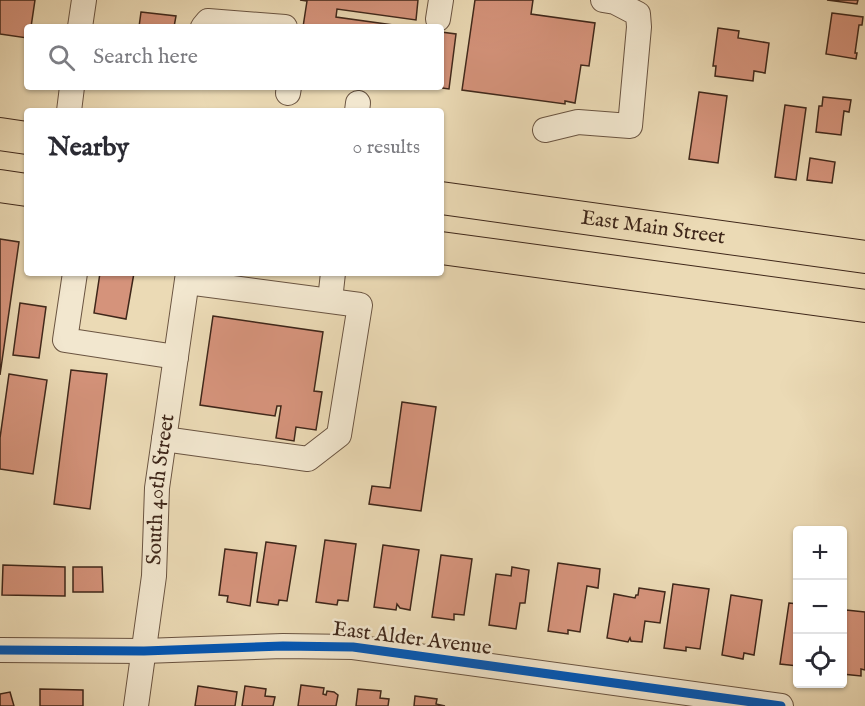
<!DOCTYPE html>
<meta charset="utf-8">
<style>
:root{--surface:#fff;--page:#f7f7f7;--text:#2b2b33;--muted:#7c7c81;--line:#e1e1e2}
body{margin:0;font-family:"IM FELL English",serif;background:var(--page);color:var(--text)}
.controls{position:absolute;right:18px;bottom:18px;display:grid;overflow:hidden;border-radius:6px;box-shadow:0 2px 4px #0004}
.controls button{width:54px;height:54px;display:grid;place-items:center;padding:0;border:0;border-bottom:2px solid var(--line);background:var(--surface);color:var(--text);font:30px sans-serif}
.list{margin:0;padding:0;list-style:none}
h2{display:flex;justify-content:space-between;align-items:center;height:78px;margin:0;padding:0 24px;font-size:26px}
h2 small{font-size:20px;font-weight:400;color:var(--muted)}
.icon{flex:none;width:33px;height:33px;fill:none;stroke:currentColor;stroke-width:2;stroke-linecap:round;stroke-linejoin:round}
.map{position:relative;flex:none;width:865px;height:706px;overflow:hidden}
.search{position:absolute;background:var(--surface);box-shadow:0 2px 4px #0004;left:24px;top:24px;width:420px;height:66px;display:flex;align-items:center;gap:15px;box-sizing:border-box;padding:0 21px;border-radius:6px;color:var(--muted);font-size:22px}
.panel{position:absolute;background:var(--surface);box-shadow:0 2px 4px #0004;left:24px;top:108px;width:420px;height:168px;border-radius:6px}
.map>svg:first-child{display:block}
.building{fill:#d5937b;stroke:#3f271a;stroke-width:1.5}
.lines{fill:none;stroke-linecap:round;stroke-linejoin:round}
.minor-casing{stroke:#6a5441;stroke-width:26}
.major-casing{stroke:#3f271a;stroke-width:34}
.minor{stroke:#f2e7cf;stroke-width:24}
.major{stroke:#ebdab5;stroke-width:32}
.cycleway-casing{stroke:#f2e7cf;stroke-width:13}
.cycleway{stroke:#0057b8;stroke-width:9}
.labels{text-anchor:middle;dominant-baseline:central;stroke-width:5;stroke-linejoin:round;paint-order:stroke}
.street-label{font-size:21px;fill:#3f271a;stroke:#f2e7cf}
</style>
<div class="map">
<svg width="865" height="706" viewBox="0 0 865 706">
<rect width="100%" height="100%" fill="#ebdab5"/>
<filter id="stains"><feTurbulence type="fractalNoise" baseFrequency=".00333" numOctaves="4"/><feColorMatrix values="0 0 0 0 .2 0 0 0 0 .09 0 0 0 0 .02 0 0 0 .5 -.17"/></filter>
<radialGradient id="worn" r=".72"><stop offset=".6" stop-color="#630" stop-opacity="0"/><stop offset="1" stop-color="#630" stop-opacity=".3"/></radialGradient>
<path class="building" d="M0,0H35L31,27H27V38L0,34Z
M300,0H418L416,20L337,9L336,17L408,27H303L307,1Z
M475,0H533L531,14L595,23L589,66L581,65L575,103L565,101V104L462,90Z
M827,0H858L857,4Z
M141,12L176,16L174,27H139Z
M832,13L863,17L862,25H859L855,53H857L856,59L826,54Z
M718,28L739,31L738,38L769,43L765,73L754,71L753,81L715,76L716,66H713Z
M441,32L456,34L449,89L435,87H441Z
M699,92L727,96L718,163L689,159Z
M823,97L851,100L849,112L844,111L841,135L816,132L819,106H822Z
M785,105L806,108L796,180L775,177Z
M810,158L835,162L832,183L807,180Z
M0,239L19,242L0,375Z
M100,273H134L126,319L94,313Z
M20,303L46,307L39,358L13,355Z
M213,316L323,332L314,391L322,392L316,430L296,427L294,441L276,438L281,406H277L275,416L200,405Z
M71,370L107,374L90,509L54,504Z
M9,374L47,380L33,474L0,469V438Z
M402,402L436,407L421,511L369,504L372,486L390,488Z
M325,540L356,544L348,601L338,600L337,605L316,602Z
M266,542L296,546L287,601L279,600L278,605L257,602Z
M383,545L419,550L410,610L400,608L397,604L396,610L374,607Z
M225,549L257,553L250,606L227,602L228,596L219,595Z
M441,555L472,559L464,615L454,614V620L432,617Z
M558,563L600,569L598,588L587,586L580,632L568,630V634L548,631Z
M3,565L65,567V596L2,595Z
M73,567H102L103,592H73Z
M512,567L529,570L525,603H520L516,629L489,625L496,574L511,576Z
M673,584L709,589L700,649L686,647V651L664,648Z
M639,588L665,592L660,623L645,621L642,642L631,641L630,638L628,642L607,638L614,594L635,598L636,595H638Z
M731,595L762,600L754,655L744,653L743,659L722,655Z
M789,603L798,604V666L780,664Z
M846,610L865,612V670L861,669V676L842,674V645Z
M301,685L324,688L323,694L326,695L327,691L334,692L338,695L336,706H298Z
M198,686L237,692L235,706H195Z
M245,686L266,689L265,696L275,697L273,706H242Z
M40,689L83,690V706H40Z
M358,689L381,691L380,698L389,699L388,706H356Z
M10,692L14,706H0V694Z
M415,696L437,699L436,704L445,706H414Z"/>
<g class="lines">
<g class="minor-casing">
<g id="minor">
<path d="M438,19L441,0"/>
<path d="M80,27L84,0"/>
<path d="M203,27L208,21L285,27"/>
<path d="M288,93L289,87"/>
<path d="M69,111L72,87"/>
<path d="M357,111L358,103"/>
<path d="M545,130L578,122L630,126L639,27L638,14L615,2L603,0"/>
<path d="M75,273L65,340L176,357"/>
<path d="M330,300L333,273"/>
<path d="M164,439L308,459L339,435L360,305L187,282"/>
<path d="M0,650L144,651L283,646L353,647L781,706"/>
<path id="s1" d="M136,706L154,576L157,488L188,273"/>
</g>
</g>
<g class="major-casing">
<g id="major">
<path d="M0,134L27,138"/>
<path d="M0,186L27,190"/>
<path id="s2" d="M441,198L865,257"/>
<path d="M441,248L865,306"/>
</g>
</g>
<use href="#minor" class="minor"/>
<use href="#major" class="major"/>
<g class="cycleway-casing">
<path id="cycleway" d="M0,650L144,651L283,646L353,647L781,706"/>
</g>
<use href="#cycleway" class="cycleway"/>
</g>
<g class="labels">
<g class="street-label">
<text stroke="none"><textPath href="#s2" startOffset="214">East Main Street</textPath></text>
<text stroke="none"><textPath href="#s1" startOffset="218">South 40th Street</textPath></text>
<text transform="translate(412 639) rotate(7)">East Alder Avenue</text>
</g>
</g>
<rect width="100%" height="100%" filter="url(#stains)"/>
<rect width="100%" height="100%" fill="url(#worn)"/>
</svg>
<div class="controls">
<button>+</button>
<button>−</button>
<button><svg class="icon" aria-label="locate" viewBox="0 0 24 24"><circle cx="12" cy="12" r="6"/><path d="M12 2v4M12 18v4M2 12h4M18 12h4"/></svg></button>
</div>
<div class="search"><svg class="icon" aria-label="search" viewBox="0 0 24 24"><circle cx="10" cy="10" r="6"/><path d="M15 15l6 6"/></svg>Search here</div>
<section class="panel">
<h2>Nearby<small>0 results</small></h2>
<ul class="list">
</ul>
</section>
</div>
